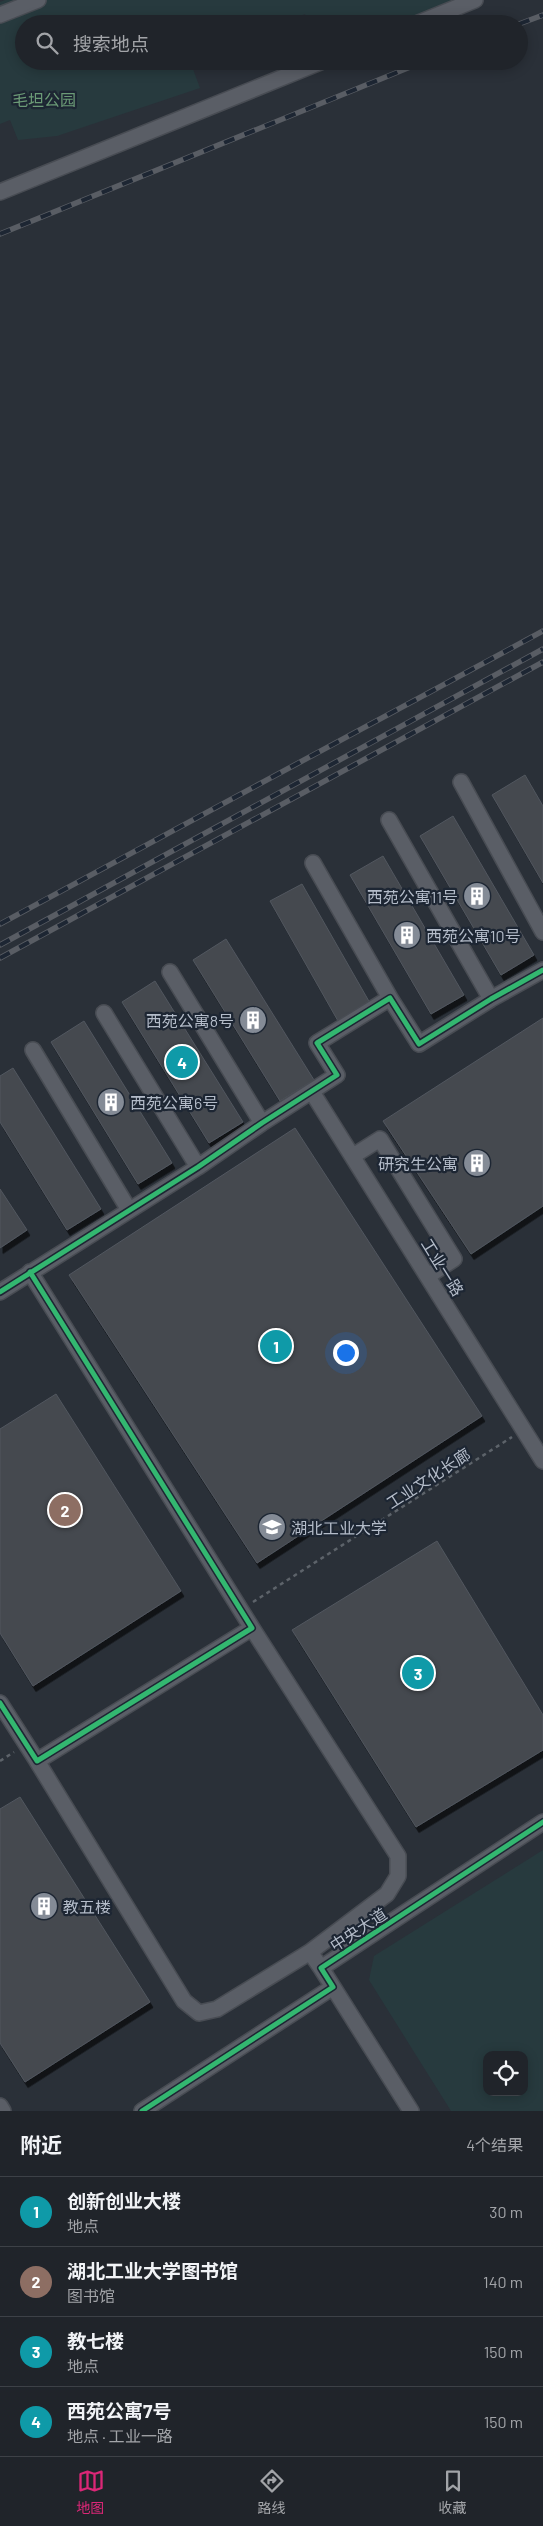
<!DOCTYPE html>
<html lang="zh">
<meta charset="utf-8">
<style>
:root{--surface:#20242a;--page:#282c32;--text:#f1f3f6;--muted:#a2a4a8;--line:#3d4147;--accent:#db2777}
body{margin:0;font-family:Barlow,"Noto Sans SC",sans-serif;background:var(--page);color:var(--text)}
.controls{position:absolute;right:15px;bottom:15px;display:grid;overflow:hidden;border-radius:10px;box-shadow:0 2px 12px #0003}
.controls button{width:45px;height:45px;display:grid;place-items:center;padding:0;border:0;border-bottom:1px solid var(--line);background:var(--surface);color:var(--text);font:25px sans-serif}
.you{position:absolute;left:345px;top:1352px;width:18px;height:18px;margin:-12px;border:4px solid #fff;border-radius:50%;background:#1a73e8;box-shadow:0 0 0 8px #1a73e833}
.badge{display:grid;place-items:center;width:32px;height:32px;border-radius:50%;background:var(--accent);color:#fff;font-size:16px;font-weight:700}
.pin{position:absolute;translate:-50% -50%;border:2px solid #fff;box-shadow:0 1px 5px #0006}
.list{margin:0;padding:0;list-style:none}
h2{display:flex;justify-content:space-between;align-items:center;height:65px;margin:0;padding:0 20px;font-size:21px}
h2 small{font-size:16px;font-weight:400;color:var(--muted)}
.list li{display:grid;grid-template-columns:32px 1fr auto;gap:15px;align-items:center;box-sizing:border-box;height:70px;padding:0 20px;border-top:1px solid var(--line)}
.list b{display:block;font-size:19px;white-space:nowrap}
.list p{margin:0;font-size:16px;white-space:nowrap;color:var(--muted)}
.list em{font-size:16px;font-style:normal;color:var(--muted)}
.icon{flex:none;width:28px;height:28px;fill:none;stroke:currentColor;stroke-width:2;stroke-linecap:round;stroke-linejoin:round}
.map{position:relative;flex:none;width:543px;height:2111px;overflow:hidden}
.search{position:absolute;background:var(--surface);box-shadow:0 2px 12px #0003;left:15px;right:15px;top:15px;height:55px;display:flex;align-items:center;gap:12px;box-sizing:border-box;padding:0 18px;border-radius:28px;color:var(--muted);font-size:19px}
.sheet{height:345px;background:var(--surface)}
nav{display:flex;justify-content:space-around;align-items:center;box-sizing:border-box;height:70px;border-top:1px solid var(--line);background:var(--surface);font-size:14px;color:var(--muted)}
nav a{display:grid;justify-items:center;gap:2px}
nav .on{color:var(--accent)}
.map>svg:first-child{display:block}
.green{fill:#273a3e;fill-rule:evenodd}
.building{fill:#444950;stroke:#52575f;filter:url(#shadow)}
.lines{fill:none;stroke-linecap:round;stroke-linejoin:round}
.minor-casing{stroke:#484c53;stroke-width:18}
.path{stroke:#5d636a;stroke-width:2.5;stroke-dasharray:4 4;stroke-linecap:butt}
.minor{stroke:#5a5e66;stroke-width:15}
.rail-casing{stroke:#595d64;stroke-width:5.5}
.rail{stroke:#1d2633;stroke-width:4;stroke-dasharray:11;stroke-linecap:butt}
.cycleway-casing{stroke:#1d2633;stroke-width:8}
.cycleway{stroke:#33b770;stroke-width:5}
.labels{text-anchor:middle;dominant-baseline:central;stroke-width:4.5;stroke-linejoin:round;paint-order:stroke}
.park-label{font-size:16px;fill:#6b9a76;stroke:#1d2633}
.poi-label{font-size:16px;fill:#b4bcc9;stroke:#1d2633;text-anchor:start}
.street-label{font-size:16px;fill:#b4bcc9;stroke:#1d2633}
</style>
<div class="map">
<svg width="543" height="2111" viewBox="0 0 543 2111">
<defs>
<filter id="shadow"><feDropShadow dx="3" dy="5.5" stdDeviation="0" flood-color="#0009"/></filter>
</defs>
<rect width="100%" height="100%" fill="#2a3038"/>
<path class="green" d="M5,0H459L400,24H310L305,14L280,24H24V61H190L200,88L57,136L18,140L10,120L0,124V2Z
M543,1850V2111H451L369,1980L374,1956ZM487,2055H524V2092H487Z"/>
<path class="building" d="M525,775L543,806V883L492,795Z
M453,816L534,955L501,975L420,836Z
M383,856L464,995L431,1014L350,875Z
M302,884L370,1003L338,1021L270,901Z
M226,939L314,1080L280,1101L193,960Z
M155,981L243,1122L209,1143L122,1002Z
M543,1018V1206L471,1254L383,1121Z
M84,1021L172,1163L138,1184L51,1042Z
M13,1068L101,1209L67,1230L0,1122V1076Z
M295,1128L482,1416L257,1563L69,1275Z
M0,1189L27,1230L0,1248Z
M56,1394L181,1591L33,1686L0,1633V1429Z
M437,1541L543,1715V1750L416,1827L292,1630Z
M20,1797L150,2002L25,2082L0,2043V1809Z"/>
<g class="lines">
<g class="minor-casing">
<path id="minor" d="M0,15L38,0
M416,24L475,0
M0,192L323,61
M461,782L543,932
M389,820L491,999
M313,863L390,998
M170,972L262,1123
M104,1013L198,1167
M33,1050L129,1210
M312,1092L543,1461
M353,1156L380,1139L454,1259L428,1276
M0,1292L198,1167L262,1123L337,1075L317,1043L390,998L419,1044L491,999L543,970
M252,1628L398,1856V1876L387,1894L310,1952
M0,1703L37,1761L252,1628L30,1272
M37,1761L184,2001L199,2013L217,2009L310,1952L321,1968
M333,1987L411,2111
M0,2106L3,2111
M142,2111L333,1987L321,1968L543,1822"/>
</g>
<path class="path" d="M253,1602L512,1437
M0,1761L14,1752"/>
<use href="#minor" class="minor"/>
<g class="rail-casing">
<path id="rail" d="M519,24L543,15
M0,234L425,61
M0,924L543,631
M0,945L543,649
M0,958L543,662"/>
</g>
<use href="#rail" class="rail"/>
<g class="cycleway-casing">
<path id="cycleway" d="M0,1292L198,1167L262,1123L337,1075L317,1043L390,998L419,1044L491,999L543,970
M0,1703L37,1761L252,1628L30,1272
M142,2111L333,1987L321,1968L543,1822"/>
</g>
<use href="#cycleway" class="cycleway"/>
</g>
<defs>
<g id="building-disc" transform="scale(1.4375)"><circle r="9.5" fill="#848b96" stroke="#1d2633"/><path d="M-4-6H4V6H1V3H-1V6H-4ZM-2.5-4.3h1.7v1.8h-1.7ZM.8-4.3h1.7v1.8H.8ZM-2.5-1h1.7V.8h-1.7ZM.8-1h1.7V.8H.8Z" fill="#fff"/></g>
<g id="university-disc" transform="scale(1.4375)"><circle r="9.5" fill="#848b96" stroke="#1d2633"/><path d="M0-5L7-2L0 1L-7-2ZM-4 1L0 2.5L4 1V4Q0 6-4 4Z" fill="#fff"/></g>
</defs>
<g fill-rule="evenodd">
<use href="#building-disc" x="477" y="896"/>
<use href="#building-disc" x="407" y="935"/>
<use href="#building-disc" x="253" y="1020"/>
<use href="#building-disc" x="111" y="1102"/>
<use href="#building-disc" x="477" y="1163"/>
<use href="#university-disc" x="272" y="1527"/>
<use href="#building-disc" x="44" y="1906"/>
</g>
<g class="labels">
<g class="park-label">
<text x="44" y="99">毛坦公园</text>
</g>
<g class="poi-label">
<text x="458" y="896" text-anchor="end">西苑公寓11号</text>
<text x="426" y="935">西苑公寓10号</text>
<text x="234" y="1020" text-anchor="end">西苑公寓8号</text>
<text x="130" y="1102">西苑公寓6号</text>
<text x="458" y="1163" text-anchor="end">研究生公寓</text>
<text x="291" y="1527">湖北工业大学</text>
<text x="63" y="1906">教五楼</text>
</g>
<g class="street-label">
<text transform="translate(443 1267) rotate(58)">工业一路</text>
<text transform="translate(428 1478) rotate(-33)">工业文化长廊</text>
<text transform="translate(358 1929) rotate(-33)">中央大道</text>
</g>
</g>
</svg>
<div class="controls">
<button><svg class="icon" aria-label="locate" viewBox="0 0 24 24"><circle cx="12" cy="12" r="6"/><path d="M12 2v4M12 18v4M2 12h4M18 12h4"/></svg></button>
</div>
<div class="you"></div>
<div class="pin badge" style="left:276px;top:1346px;background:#0f9aa8">1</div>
<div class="pin badge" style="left:65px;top:1510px;background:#8d6e63">2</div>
<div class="pin badge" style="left:418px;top:1673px;background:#0f9aa8">3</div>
<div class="pin badge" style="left:182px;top:1062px;background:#0f9aa8">4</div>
<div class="search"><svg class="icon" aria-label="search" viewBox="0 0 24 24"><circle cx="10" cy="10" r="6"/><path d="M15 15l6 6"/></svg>搜索地点</div>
</div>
<section class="sheet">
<h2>附近<small>4个结果</small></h2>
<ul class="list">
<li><span class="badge" style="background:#0f9aa8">1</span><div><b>创新创业大楼</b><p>地点</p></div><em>30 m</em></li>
<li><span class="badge" style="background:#8d6e63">2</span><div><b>湖北工业大学图书馆</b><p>图书馆</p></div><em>140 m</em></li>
<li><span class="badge" style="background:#0f9aa8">3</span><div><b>教七楼</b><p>地点</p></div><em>150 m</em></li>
<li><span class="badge" style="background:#0f9aa8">4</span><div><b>西苑公寓7号</b><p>地点 · 工业一路</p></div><em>150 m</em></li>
</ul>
</section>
<nav>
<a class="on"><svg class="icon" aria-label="map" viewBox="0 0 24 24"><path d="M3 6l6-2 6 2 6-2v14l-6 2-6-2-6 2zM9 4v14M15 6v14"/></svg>地图</a>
<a><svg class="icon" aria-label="directions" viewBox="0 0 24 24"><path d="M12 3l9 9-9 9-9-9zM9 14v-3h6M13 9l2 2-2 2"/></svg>路线</a>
<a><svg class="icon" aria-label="saved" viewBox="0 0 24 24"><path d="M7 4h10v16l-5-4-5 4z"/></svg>收藏</a>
</nav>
